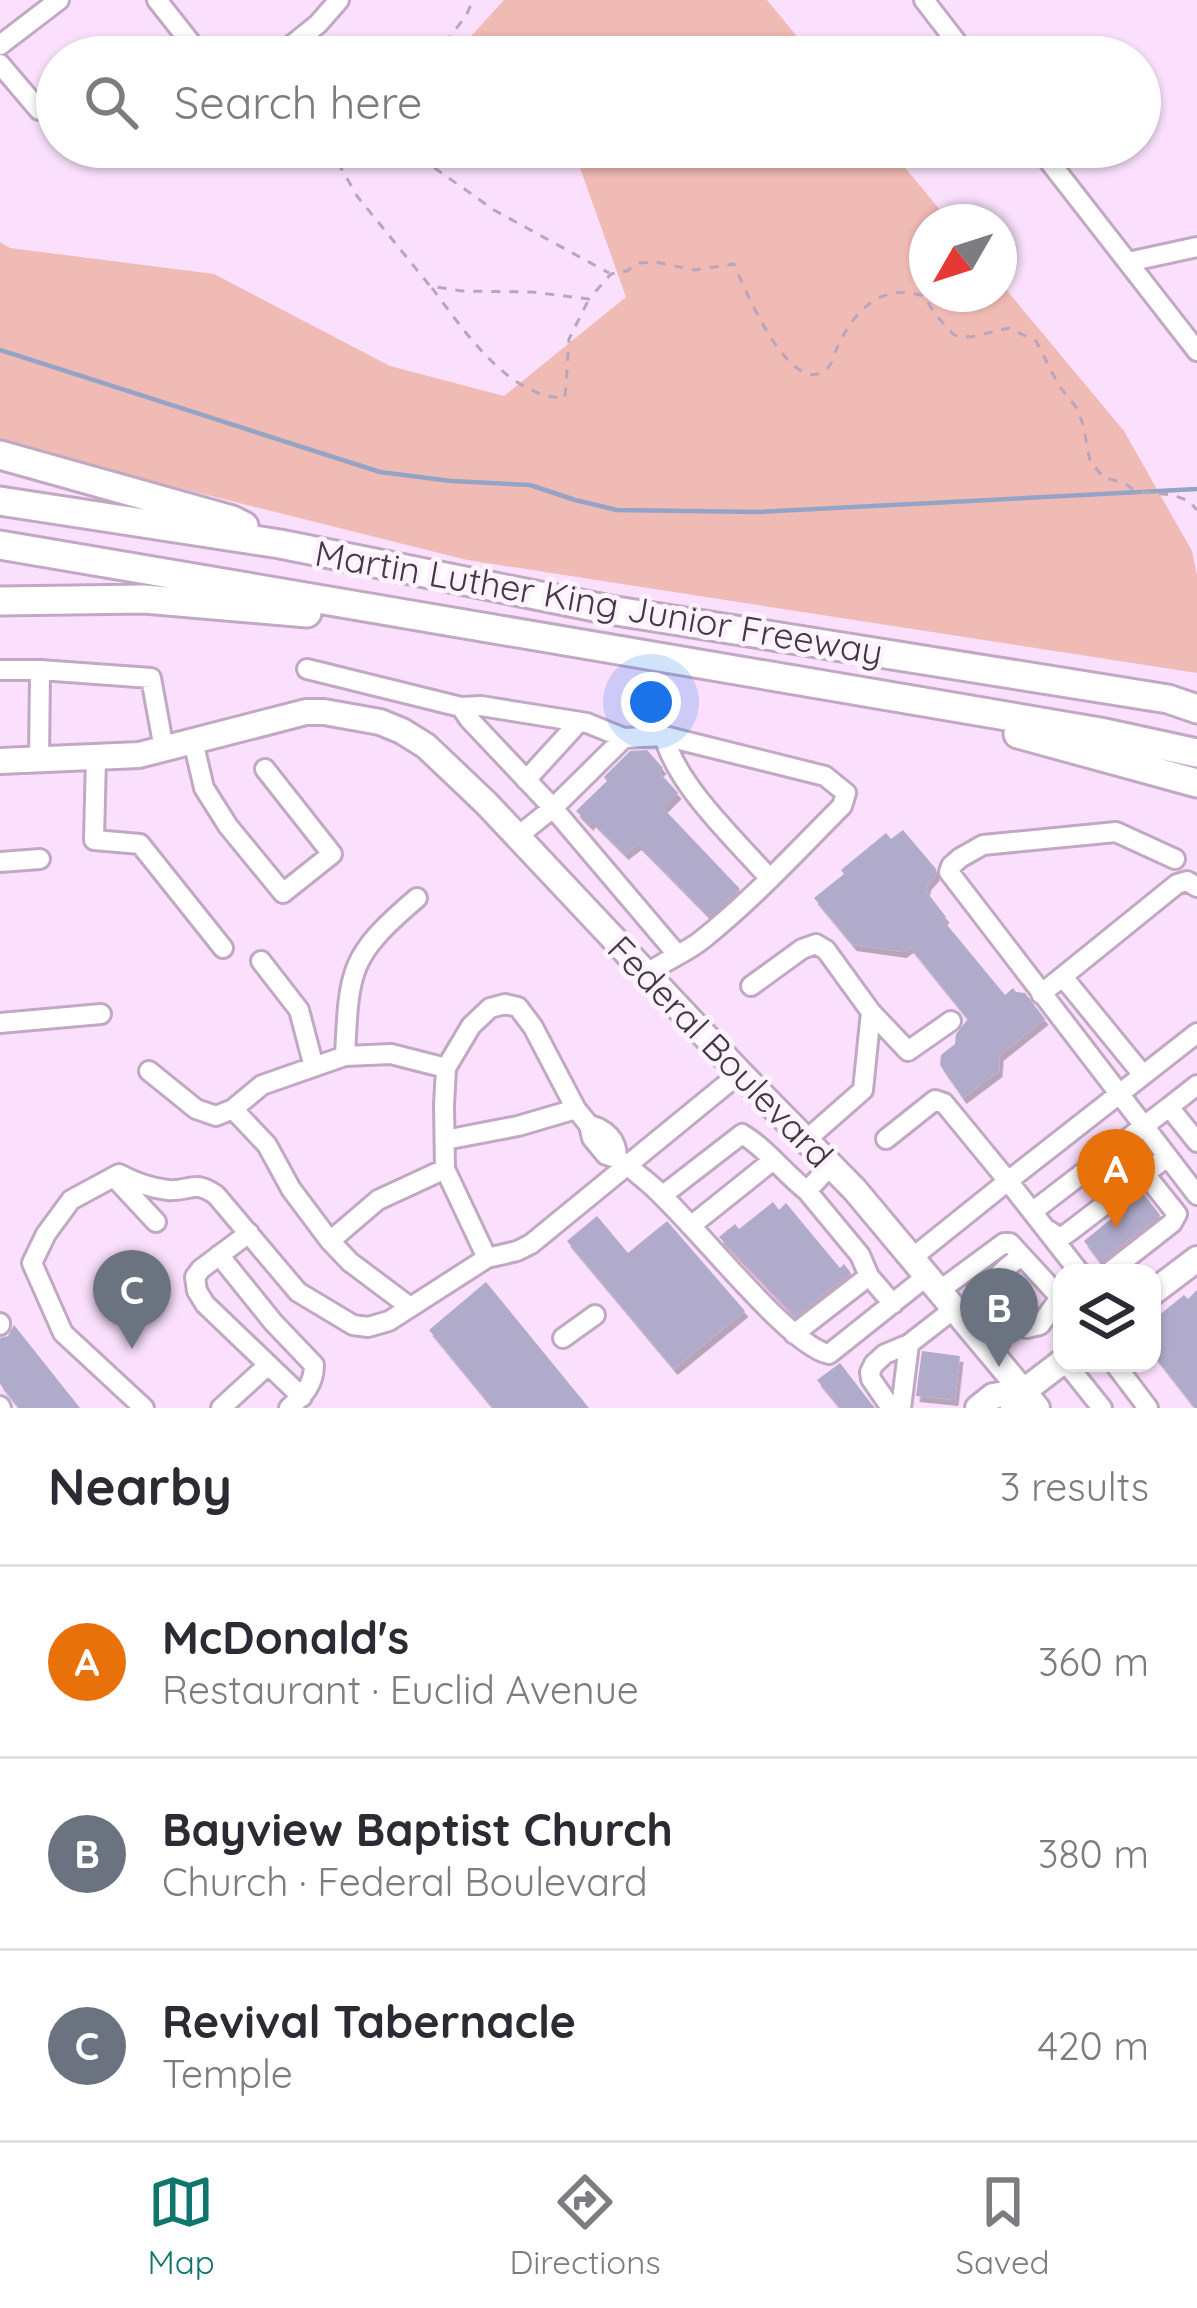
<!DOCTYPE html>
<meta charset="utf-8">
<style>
:root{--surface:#fff;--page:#f7f7f7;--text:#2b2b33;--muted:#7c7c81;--line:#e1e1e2;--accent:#0f766e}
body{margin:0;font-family:Quicksand,sans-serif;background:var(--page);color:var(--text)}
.controls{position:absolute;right:36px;bottom:36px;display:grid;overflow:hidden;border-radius:24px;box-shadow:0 3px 9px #0004}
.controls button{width:108px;height:108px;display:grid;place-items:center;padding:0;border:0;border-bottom:3px solid var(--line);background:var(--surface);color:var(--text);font:60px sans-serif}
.compass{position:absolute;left:909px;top:204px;width:108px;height:108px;border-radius:50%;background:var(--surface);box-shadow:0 3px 9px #0004;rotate:231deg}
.you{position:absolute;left:651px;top:702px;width:42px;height:42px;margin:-30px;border:9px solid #fff;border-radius:50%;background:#1a73e8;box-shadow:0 0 0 18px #1a73e833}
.badge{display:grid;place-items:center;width:78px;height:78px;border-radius:50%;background:var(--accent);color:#fff;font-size:39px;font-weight:700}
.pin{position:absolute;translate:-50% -99px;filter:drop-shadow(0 3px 6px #0008)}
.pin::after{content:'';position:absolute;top:63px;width:42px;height:36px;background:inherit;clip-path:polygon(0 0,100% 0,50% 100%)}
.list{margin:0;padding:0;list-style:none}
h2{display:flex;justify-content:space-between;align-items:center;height:156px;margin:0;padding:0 48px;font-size:51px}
h2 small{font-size:39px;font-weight:400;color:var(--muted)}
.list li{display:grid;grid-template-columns:78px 1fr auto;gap:36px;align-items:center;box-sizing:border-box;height:192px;padding:0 48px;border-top:3px solid var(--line)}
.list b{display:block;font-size:45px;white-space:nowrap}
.list p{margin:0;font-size:39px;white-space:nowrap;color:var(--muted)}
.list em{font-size:39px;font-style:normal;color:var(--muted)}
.icon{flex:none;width:66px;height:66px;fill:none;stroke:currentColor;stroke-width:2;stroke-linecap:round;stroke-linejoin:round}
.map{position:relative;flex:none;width:1197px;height:1408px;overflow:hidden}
.search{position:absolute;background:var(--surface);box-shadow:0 3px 9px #0004;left:36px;right:36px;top:36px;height:132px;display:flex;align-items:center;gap:30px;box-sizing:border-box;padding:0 42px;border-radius:66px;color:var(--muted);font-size:45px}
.sheet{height:732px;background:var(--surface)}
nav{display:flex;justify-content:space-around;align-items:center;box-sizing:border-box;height:168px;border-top:3px solid var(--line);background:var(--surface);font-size:33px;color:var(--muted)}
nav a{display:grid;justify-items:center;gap:6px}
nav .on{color:var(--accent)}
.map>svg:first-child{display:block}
.green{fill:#f0bab5}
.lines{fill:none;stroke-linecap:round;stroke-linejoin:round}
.stream{stroke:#95a3c6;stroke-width:4.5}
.building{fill:#b0aacb;filter:url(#shadow)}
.minor-casing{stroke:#c1a8c3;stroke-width:24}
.major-casing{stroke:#c1a8c3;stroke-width:30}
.highway-casing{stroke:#c1a8c3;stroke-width:33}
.path{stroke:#baa6bc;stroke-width:3;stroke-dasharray:9 9;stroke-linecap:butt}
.minor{stroke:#fff;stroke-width:18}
.major{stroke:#fff;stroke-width:24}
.highway{stroke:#fff;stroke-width:27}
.labels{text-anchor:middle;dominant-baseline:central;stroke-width:10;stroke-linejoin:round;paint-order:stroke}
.street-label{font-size:36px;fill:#423843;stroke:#fdf3fe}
</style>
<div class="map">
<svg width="1197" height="1408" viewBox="0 0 1197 1408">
<defs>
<filter id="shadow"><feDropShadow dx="3.5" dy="6" stdDeviation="0" flood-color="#0004"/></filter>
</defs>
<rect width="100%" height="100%" fill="#fae0fc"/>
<path class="green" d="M504,0H767L814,57H452Z
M547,147H888L950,222H927V294H999V281L1124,431L1192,551L1197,576V673L467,560L0,443V242L10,248L214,274L390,366L504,396L626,297L579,165Z"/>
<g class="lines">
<path class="stream" d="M0,350L380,472L451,481L530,485L575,500L617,510L759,512L1197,489"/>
</g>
<path class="building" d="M647,750L663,768L659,772L678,793L663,808L740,889L709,916L638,844L625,854L592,821L590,825L576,811L607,781L604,777L630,751Z
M903,830L936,869V875L928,884L926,891L946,917L943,920L1005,995L1013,988L1016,992L1025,993L1045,1019L1000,1055L999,1071L963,1098L940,1065L941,1055L955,1044L956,1034L968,1019L910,947L903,952L853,945L814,898L844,874L841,870L886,833L891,839Z
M1143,1193L1160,1215L1100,1262L1084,1241Z
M773,1202L779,1210L786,1203L840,1268L844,1264L851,1273L795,1316L719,1237L735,1224L739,1229Z
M597,1216L628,1253L667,1221L745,1311L674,1369L567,1241Z
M486,1282L522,1326L589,1408H493L429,1330Z
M1197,1290V1408H1195L1152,1353V1321L1184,1295L1188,1299Z
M14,1325L80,1408H19L0,1384V1338L8,1336Z
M922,1351L960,1356L955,1400L916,1396Z
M840,1363L870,1402L875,1408H840L817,1380Z"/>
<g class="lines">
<g class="minor-casing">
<path id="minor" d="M157,0L202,57
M924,0L968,57
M0,45L59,0
M277,57L318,24L339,0
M0,64L39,110
M1038,147L1197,351
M1128,262L1197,247
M307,669L461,707
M0,670H40L151,678L164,749
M664,736C677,786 735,839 770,879
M193,741L204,788L228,826L283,893L332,854L265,769
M96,757L94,840L140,844L223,948
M39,761L40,670
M526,780L579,722
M518,836L553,808L624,738
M1175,859L1116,832L983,845L960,858L951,866L949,872L1197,1195
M0,862L40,859
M261,961L299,1010L314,1067
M647,974C665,960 686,953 703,939C753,899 797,851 842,806L846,793L825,776L664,736L624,738L587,723L481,706L461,707L469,719L553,808L676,953
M1063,977L1143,1075
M751,986L802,949L816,944L826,950L871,1012
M1041,994L1177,884L1187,881L1197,887
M0,1023L101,1014
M345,1056C349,969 349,956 417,898
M149,1071L196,1109L216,1116L233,1109
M1169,1107L1197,1085
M589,1125C606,1129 617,1140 617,1157
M886,1139L935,1100L944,1103L1008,1181L1197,1033
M445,1140L518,1126L576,1109
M806,1140L863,1090L871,1012L908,1051L951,1021
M114,1177L156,1222
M807,1191L860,1255L869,1276L893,1304
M663,1195L742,1134C765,1147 785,1174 807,1191L831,1165
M1032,1212L1169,1107L1197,1142
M692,1225L772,1161
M1048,1230L1060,1238L1069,1232L1167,1157
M249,1233L201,1269L195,1277L197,1291L205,1304L302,1397
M330,1241L378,1200L445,1169
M219,1255L273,1322L314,1365C314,1384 304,1395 289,1408
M1021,1256C1010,1266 991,1275 995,1291L1027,1328L1040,1325L1062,1295
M487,1258L445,1169L444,1105L446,1068L471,1026L490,1008L505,1004L518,1007L533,1027L576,1109L589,1125L592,1138L606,1155C622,1158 632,1170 645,1180C688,1214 787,1346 829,1354L927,1276
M912,1258L1008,1181L1080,1273
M1108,1273L1172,1223L1177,1214L1145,1174
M939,1291L1004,1243H1010L1055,1292L1062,1295
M410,1307L350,1262L330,1241L291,1189L267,1145L233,1109L262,1085L345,1056L391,1054L446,1068
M0,1323V1325
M794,1334L869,1276
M563,1338L595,1315
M1066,1363L1102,1408
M1114,1363L1148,1408
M0,1406L1,1408
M144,1408L63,1333L32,1263L46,1234L71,1200L119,1174C134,1182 150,1188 168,1190C189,1192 194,1179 216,1195L298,1292L353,1325L368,1327L389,1321L487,1258L517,1251L531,1244L740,1073
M221,1408L268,1365
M891,1408L871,1379L870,1372L874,1364L885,1354L909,1344L954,1309
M901,1408L909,1344"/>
</g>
<g class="major-casing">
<path id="major" d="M0,761L139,755L306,712H324L380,722L402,731L426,746L486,803L740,1073L855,1190L1037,1408
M1152,1293L1197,1259
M978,1408L993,1396L1024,1391
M1013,1408L1024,1391L1062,1362"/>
</g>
<g class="highway-casing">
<path id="highway" d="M0,455L232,520L244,526
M0,501L280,544L610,610L1168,699L1197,709
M0,545L1100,732L1197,753
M0,601L144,599L307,613
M1018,734L1197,783"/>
</g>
<path class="path" d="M434,57L466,16L473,0
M329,147L357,196L430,286L462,291L532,292L589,299L611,274L627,271L638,263L655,262L695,270L734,264C744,287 787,392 823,372C832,367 833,356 837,348C854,311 880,282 924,296L935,314L954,335L971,337L1009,328L1036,341L1059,386L1076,407L1083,424L1090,461L1103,477L1124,483L1137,492L1173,495L1189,501L1197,510
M331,147L345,152L351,147
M405,147L494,210L609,273
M432,288C463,329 508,398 565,398L569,339L589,299"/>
<use href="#minor" class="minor"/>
<use href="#major" class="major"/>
<use href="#highway" class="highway"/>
</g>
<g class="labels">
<g class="street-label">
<text transform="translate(599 602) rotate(10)">Martin Luther King Junior Freeway</text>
<text transform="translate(721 1051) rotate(46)">Federal Boulevard</text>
</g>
</g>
</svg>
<div class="controls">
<button><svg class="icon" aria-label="layers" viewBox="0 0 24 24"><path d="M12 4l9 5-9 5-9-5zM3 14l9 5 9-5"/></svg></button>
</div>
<svg class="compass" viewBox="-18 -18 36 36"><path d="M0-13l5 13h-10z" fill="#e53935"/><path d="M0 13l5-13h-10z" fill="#7c7c81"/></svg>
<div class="you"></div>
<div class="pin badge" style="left:1116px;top:1228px;background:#e8710a">A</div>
<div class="pin badge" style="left:999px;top:1367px;background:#6b7280">B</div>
<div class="pin badge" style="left:132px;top:1349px;background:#6b7280">C</div>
<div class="search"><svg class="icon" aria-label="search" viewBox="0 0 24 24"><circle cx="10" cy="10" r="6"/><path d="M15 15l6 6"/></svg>Search here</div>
</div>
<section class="sheet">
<h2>Nearby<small>3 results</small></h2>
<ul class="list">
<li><span class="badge" style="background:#e8710a">A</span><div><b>McDonald's</b><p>Restaurant · Euclid Avenue</p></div><em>360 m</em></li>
<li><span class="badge" style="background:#6b7280">B</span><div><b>Bayview Baptist Church</b><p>Church · Federal Boulevard</p></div><em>380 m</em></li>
<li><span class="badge" style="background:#6b7280">C</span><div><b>Revival Tabernacle</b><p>Temple</p></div><em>420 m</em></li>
</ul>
</section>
<nav>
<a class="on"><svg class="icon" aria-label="map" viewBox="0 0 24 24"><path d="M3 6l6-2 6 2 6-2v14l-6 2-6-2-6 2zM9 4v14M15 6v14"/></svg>Map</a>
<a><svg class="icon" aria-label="directions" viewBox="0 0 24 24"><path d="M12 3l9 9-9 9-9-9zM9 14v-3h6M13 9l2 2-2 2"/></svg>Directions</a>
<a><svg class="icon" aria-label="saved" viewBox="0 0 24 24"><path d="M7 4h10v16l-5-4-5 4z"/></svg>Saved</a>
</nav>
